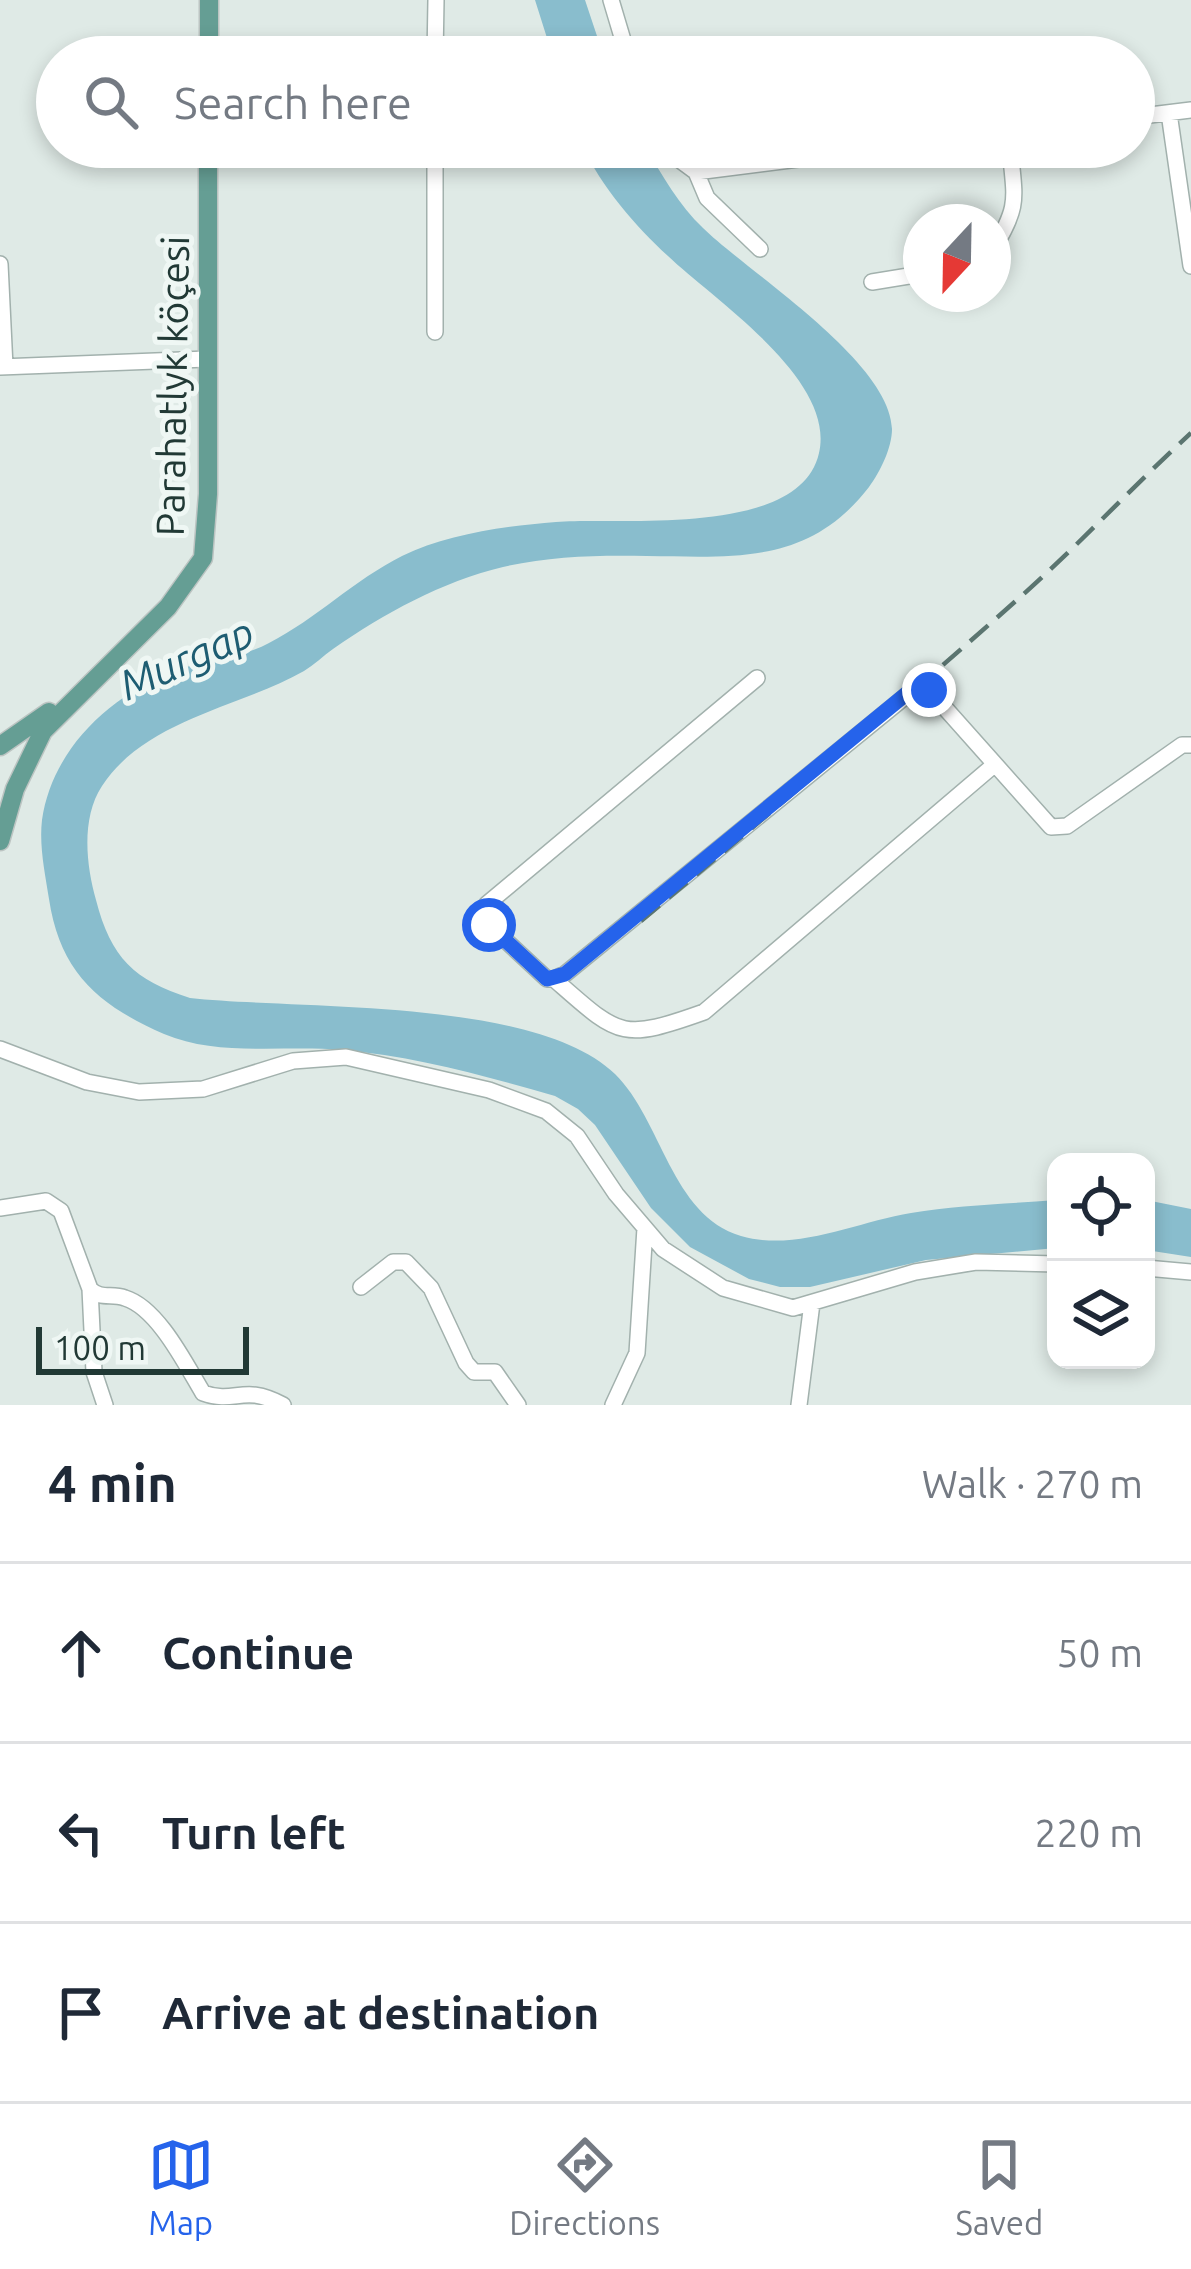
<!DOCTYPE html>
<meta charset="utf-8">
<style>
:root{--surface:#fff;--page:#f2f2f3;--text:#1f2937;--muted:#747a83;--line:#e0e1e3;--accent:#2563eb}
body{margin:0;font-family:Ubuntu,sans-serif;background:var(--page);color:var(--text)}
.controls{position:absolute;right:36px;bottom:36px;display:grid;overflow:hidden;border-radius:24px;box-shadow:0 6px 18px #0003}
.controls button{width:108px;height:108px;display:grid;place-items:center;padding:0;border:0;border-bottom:3px solid var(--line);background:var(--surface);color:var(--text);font:60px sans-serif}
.compass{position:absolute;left:903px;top:204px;width:108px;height:108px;border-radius:50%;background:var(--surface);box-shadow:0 6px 18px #0003;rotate:202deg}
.scale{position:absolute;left:36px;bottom:30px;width:213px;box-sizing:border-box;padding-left:12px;border:6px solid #213935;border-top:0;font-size:33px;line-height:42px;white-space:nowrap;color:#213935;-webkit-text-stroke:9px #eff7f4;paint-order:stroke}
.stop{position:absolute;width:36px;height:36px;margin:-27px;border:9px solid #2563eb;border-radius:50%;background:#fff}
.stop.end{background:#2563eb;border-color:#fff;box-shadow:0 3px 12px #0008}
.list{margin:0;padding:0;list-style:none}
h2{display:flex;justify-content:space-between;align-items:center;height:156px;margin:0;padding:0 48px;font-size:51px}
h2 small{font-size:39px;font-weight:400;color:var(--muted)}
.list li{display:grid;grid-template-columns:78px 1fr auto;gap:36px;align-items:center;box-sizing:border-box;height:180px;padding:0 48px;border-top:3px solid var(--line)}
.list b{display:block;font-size:45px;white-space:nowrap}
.list em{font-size:39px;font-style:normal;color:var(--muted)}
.icon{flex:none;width:66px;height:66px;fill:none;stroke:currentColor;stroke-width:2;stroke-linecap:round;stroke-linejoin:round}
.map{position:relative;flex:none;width:1191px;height:1405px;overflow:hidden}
.search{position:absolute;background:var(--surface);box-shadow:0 6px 18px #0003;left:36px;right:36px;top:36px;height:132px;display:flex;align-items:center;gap:30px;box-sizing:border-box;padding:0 42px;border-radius:66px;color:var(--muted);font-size:45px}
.sheet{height:696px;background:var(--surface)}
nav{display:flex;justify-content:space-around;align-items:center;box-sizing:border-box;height:168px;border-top:3px solid var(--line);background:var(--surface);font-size:33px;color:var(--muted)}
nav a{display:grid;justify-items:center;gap:6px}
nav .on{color:var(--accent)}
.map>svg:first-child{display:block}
.water{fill:#89bdcd}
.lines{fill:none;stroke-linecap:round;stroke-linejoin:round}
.minor-casing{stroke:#a2b1ad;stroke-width:18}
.major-casing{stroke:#bcc4c2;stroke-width:21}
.minor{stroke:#fff;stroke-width:15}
.major{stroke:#659e94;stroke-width:18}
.rail{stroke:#5b7570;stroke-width:4.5;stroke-dasharray:24 12;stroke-linecap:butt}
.route{stroke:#2563eb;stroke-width:15}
.labels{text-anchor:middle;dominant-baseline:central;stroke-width:10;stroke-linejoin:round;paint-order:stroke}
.street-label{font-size:39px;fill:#213935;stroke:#eff7f4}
.water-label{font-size:42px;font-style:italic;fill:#1e5d72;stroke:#eff7f4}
</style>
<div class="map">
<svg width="1191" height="1405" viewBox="0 0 1191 1405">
<rect width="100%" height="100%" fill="#dfeae6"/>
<path class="water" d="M535,0H585L604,57H553Z
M583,147H645C662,174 679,206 703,228C749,273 890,361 892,429C892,448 880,472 869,487C809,565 735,557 647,556C600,555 549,556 503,567C441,582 385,613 333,649C323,656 314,665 304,671C239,708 146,719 102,786C81,818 86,865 96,900C111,958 134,980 190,998C299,1010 535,997 615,1074C662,1120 671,1215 741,1236C796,1252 856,1222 911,1213C958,1205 1008,1204 1056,1200V1248L926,1260L810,1287H780L749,1279L690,1247L651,1208L595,1125L578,1109L555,1096C485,1076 414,1056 342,1050C284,1045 218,1057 164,1034C98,1005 60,972 49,899C45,873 39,846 42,820C52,750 109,696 174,671C206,659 239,659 269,643C316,619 354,580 402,556C447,534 506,526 556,522C621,517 800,538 819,453C836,379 714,300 668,256C636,227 601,186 583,147Z
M1146,1200L1191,1209V1257L1146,1250Z"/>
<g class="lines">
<g class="minor-casing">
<path id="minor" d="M611,0L628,57
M435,57L436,0
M1169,113L1191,266
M1134,117L1191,110
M435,147V332
M662,147L696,172L707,198L760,249
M696,172L893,147
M993,249C1021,204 1014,198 1010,147
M0,264L5,367
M872,282L921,274
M0,367L207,359
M757,678L487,904L489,925L547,979H554C619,1036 620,1042 704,1012L994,765
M554,979L565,974L917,687L929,690L1051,827L1067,826L1182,745H1191
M0,1049L87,1082L139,1092L203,1089L293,1061L346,1057L489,1090L546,1111L577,1136L616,1194L663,1249L723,1288L793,1308L915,1272L976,1262L1056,1264
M0,1208L46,1201L61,1211L90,1289C101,1300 111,1293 125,1298C158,1308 186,1365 203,1393C237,1405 242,1383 283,1405
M1146,1268L1191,1272
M361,1287L393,1262H406L431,1288L466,1363L474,1372H495L518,1405
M90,1289L94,1372L105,1405
M613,1405L637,1353L645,1228
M799,1405L812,1303"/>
</g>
<g class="major-casing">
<path id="major" d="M209,57V0
M0,746L49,712
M0,841L15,789L43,731L168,607L203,558L208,494V147"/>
</g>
<use href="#minor" class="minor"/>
<use href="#major" class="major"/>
<path class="rail" d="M641,921C768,815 894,709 1018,599C1078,546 1132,487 1191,433"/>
</g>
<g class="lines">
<path class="route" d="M489,925L547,979L565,974L911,690H929"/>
</g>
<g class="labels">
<g class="street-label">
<text transform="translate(172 386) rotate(-89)">Parahatlyk köçesi</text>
</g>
<g class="water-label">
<text transform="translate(186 658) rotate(-24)">Murgap</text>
</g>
</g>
</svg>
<div class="controls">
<button><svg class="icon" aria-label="locate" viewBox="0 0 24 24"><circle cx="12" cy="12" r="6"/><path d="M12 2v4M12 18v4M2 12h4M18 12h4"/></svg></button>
<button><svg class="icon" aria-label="layers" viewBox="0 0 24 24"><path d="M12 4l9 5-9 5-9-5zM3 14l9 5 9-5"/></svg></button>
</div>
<svg class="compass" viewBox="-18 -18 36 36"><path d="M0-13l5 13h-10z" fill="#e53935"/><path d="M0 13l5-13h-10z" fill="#747a83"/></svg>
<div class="scale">100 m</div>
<div class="stop" style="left:489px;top:925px"></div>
<div class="stop end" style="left:929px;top:690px"></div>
<div class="search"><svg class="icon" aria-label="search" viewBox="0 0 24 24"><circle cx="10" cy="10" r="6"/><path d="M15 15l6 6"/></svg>Search here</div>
</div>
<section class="sheet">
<h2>4 min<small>Walk · 270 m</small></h2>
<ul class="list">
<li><svg class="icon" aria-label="ahead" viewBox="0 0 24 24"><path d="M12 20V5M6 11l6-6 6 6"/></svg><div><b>Continue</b></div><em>50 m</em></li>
<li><svg class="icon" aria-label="left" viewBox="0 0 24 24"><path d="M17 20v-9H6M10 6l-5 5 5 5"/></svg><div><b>Turn left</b></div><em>220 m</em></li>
<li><svg class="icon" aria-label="arrive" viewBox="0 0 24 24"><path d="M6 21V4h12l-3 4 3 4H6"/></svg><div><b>Arrive at destination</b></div></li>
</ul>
</section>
<nav>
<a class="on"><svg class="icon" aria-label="map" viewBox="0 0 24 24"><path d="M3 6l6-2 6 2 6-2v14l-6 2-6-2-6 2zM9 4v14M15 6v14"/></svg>Map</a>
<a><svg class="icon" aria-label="directions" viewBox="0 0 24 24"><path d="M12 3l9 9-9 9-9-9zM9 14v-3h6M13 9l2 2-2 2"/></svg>Directions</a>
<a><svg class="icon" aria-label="saved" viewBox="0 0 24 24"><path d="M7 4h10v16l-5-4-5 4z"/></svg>Saved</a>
</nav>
